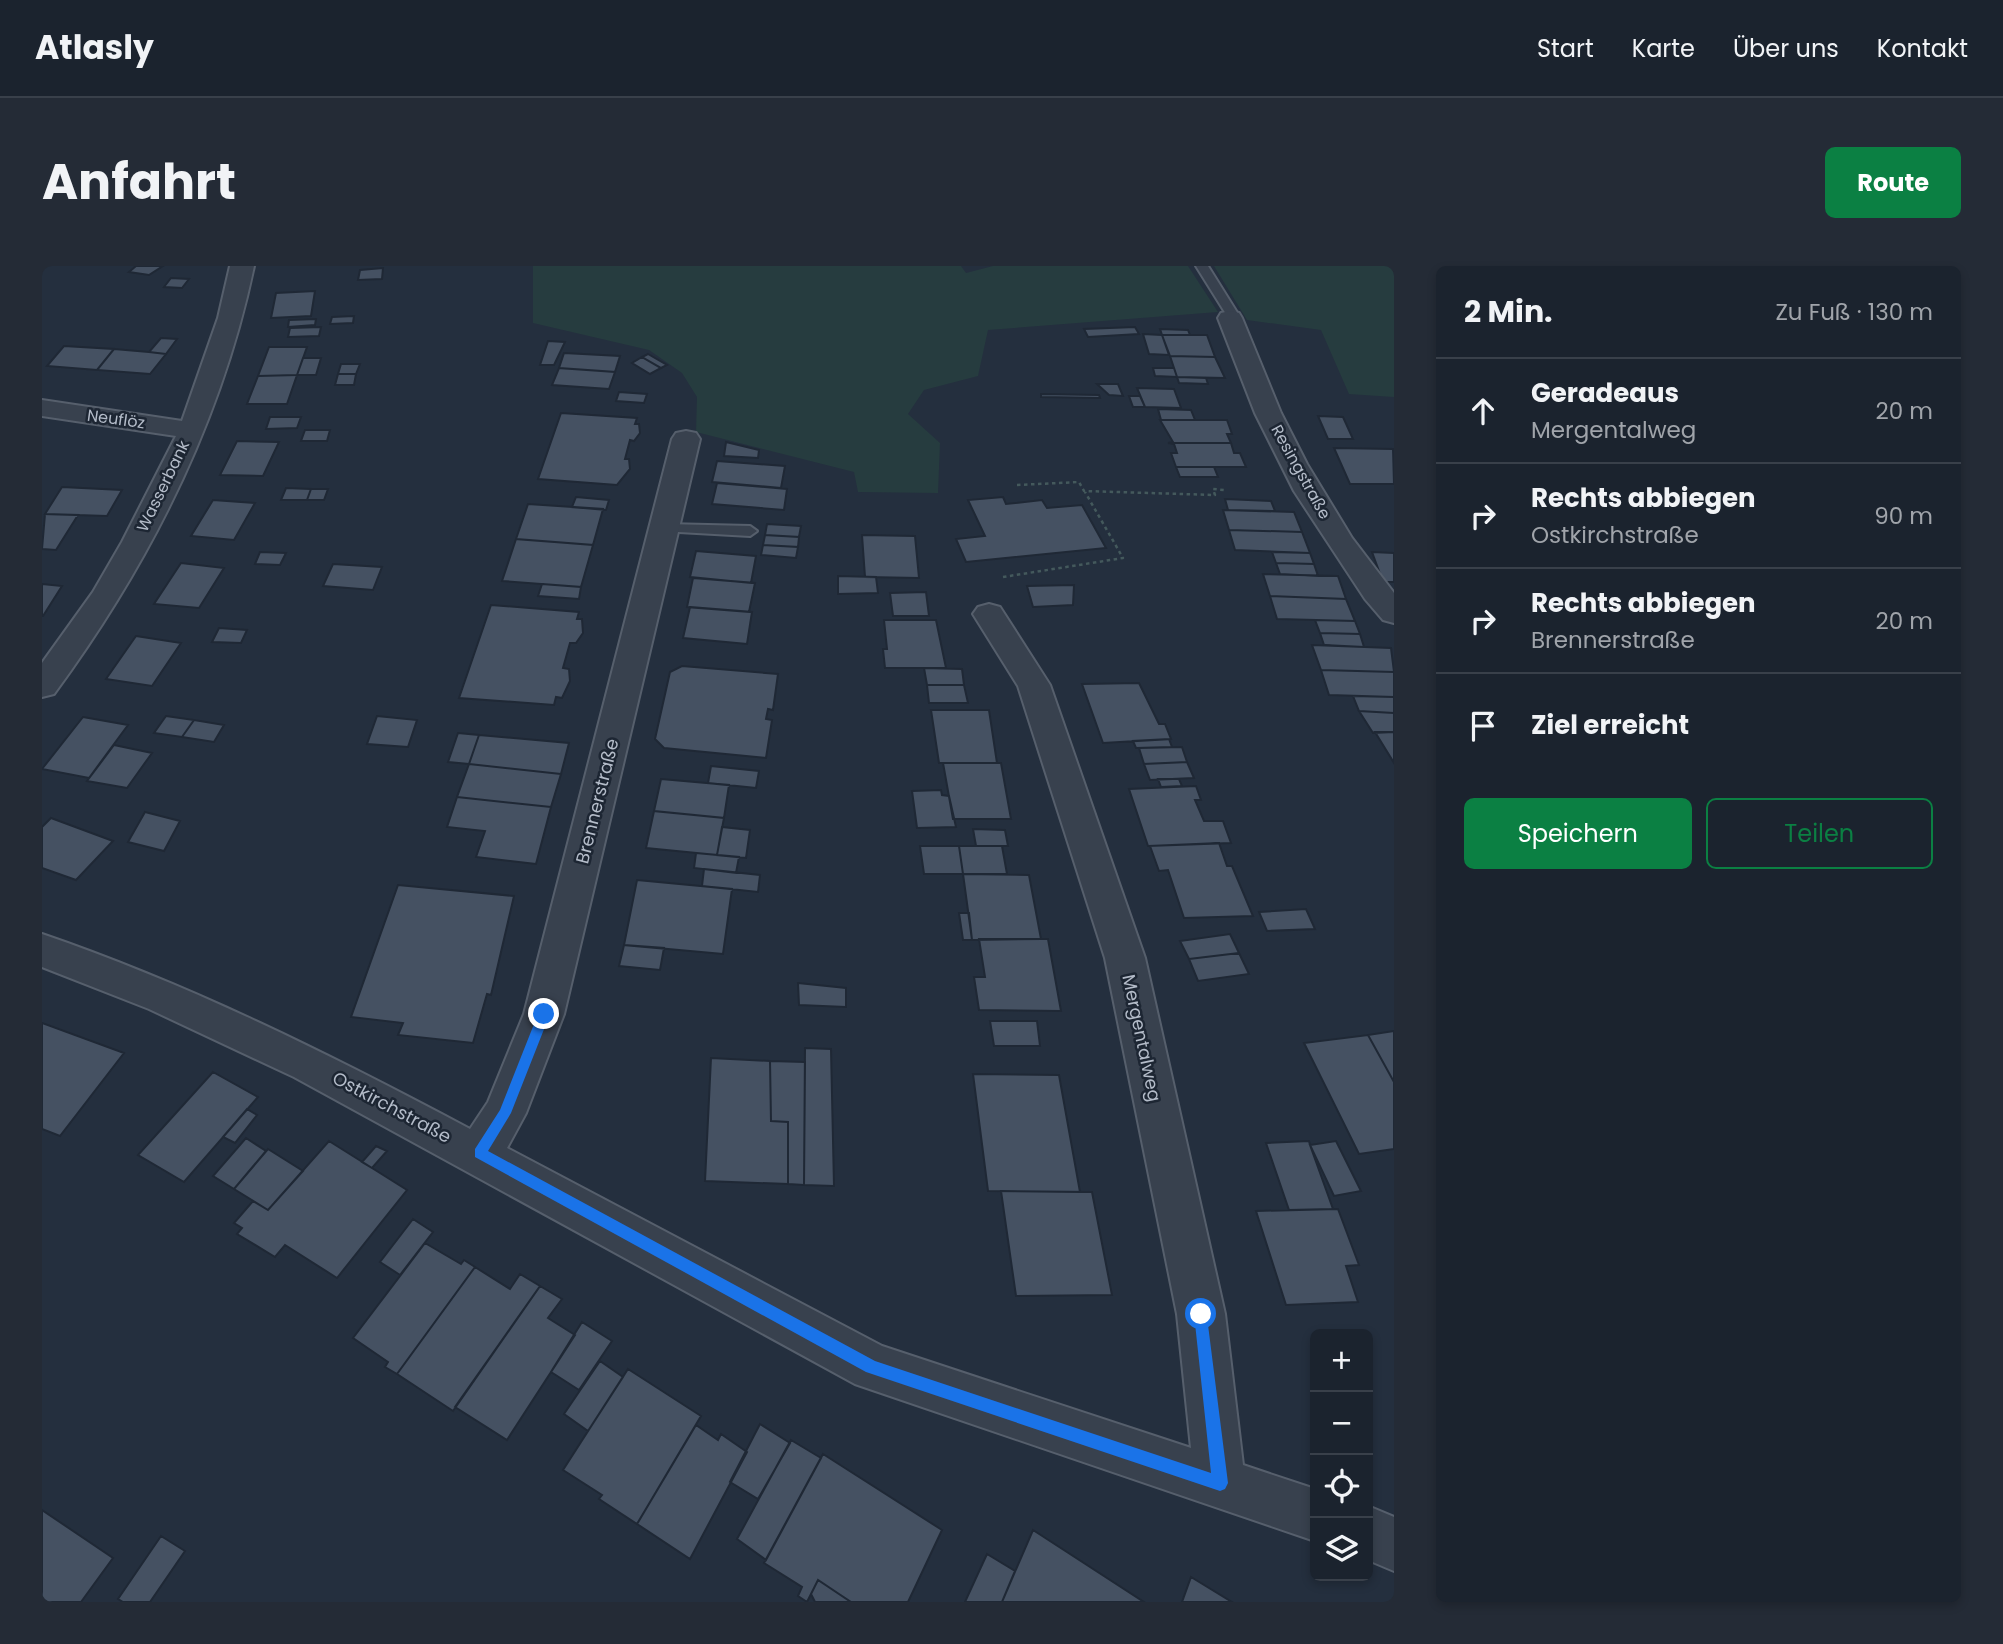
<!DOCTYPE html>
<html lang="de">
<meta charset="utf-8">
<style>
:root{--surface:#1b232e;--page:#242b36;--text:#f1f3f6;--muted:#a0a4aa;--line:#39404a;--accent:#0b8043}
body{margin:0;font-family:Poppins,sans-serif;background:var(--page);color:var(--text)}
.controls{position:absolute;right:21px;bottom:21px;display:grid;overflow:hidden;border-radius:10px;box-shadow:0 4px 10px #0003}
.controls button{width:63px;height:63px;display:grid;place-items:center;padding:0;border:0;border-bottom:2px solid var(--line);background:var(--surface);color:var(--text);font:35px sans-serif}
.stop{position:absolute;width:21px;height:21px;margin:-16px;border:5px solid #1a73e8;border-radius:50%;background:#fff}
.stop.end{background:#1a73e8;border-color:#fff;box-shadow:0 2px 7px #0008}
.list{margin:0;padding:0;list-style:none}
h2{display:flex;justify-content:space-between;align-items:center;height:91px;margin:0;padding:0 28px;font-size:30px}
h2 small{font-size:23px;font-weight:400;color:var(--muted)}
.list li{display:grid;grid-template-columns:46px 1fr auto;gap:21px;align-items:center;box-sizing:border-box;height:105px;padding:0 28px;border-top:2px solid var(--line)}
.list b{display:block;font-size:26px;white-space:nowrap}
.list p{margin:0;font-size:23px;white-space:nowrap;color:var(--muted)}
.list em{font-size:23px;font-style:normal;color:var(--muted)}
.actions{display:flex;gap:14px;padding:21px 28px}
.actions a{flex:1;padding:16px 0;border:2px solid var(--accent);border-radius:10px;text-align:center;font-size:24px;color:var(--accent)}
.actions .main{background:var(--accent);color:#fff}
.icon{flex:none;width:38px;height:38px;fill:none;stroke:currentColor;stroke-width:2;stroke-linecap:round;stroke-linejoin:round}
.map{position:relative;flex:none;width:1352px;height:1336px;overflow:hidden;border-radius:10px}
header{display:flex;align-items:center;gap:42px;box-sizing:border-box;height:98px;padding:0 35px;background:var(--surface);border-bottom:2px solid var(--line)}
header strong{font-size:33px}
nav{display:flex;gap:38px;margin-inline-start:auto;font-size:24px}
.intro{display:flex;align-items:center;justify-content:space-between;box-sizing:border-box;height:168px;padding:0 42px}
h1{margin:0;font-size:49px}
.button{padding:18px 32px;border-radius:10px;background:var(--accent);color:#fff;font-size:24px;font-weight:700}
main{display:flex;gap:42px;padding:0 42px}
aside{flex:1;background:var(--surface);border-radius:10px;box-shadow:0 4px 10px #0003}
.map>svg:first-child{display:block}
.green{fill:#263c3f}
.building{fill:#455162;stroke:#1f2835;stroke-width:2}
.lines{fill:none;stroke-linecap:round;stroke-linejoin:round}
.service-casing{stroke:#565f6c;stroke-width:4}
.minor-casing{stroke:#565f6c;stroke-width:4}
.path{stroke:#44595c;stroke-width:2.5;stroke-dasharray:3.5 3.5;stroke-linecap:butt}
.service{fill:#38414e;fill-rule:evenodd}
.minor{fill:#38414e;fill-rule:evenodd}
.route{fill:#1a73e8}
.labels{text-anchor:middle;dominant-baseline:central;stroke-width:5;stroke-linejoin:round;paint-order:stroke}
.far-street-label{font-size:16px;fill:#b4bcc9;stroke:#1d2633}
.street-label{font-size:18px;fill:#b4bcc9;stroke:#1d2633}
</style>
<header>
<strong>Atlasly</strong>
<nav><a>Start</a><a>Karte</a><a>Über uns</a><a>Kontakt</a></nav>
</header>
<div class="intro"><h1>Anfahrt</h1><a class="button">Route</a></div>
<main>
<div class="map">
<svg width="1352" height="1336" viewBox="0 0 1352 1336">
<rect width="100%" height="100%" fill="#242f3e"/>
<path class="green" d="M491,0H919L924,7L951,0H1146L1176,46L946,64L936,110L882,124L866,148L898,177L896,227L816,226L812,206L654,166L655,131L640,107L607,84L491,57Z
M1172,0H1352V131L1307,128L1279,64L1205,54Z"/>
<path class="building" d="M94,0H121L107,9L87,6Z
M341,2L340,13L316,14L318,4Z
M129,12L147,13L140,22L122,21Z
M273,25L269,50L229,52L234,27Z
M312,50L311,57L288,58L290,51Z
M274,53L273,59L246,61L247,54Z
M279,61L277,70L246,71L248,62Z
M1093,61L1097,68L1046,71L1042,63Z
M1118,63L1146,64L1148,69H1120Z
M1101,68L1120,69L1127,89L1107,88Z
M1120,69H1165L1173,91L1128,90Z
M119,72L135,73L124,88L107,86Z
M506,75L523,76L512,99H498Z
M22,80L72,83L55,104L5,100Z
M227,81H265L255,109L216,110Z
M72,83L107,86L124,88L108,108L55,104Z
M522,87L578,90L573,106L517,102Z
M606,88L625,99L619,102L600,91Z
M1128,90L1173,91L1183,112L1135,111Z
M600,91L619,102L608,108L590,97Z
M261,92H279L274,109H255Z
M299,98H318L314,108H296Z
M517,102L573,106L567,123L510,119Z
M1111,102H1132L1135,111L1113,110Z
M296,108H314L312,119H293Z
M255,109L245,138H205L216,110Z
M1135,111L1164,112L1166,118L1137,117Z
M1055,118H1076L1081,130L1067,129Z
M1095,122L1132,123L1139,142L1103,141Z
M577,126L605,128L602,137L574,135Z
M999,128L1057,129L1058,132L999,131Z
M1087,130H1098L1103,141H1091Z
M1116,143L1149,144L1153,154H1119Z
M519,147L595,152L593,158H597L598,167L592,175L588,174L583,193H587L588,203L575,219L496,213Z
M1276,150L1301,151L1311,173H1286Z
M228,151H259L255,162L224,163Z
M1118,154H1185L1190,168H1185L1189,177H1126L1131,176Z
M263,164H288L285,175H259Z
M195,175L237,176L221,210L178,209Z
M684,176L717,184L716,192L682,190Z
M1126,177H1189L1192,187H1198L1204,201H1134L1129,187H1135L1132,178Z
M1292,182L1351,183L1352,218H1308Z
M675,195L743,200L739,222L670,216Z
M1134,201H1172L1176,211H1138Z
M675,217L745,223L742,244L670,238Z
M20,221L80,224L65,250L3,248Z
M244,222L269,223L265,234H239Z
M269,223H286L282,234H265Z
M534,231L567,234L564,244L530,241Z
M961,231L964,238L1000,234L1005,242L1040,239L1064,282L924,296L914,273L943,270L926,234Z
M1183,233L1229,235L1233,245L1186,244Z
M171,234L213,237L192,274L149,270Z
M486,238L561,243L551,279L474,273Z
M1181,244L1252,246L1260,266L1187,264Z
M3,248L36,249L14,284L0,283Z
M725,258L759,260L757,271L723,269Z
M1187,264L1260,266L1268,287L1193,284Z
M723,269L757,271L756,281L721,279Z
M820,269L873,270L877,312L823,311Z
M474,273L551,279L539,321L460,315Z
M721,279L756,281L754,292L719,289Z
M654,285L714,290L709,317L648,311Z
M218,286L244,287L238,299L213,298Z
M1230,286L1268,287L1272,298L1234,297Z
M1330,286L1352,287V316H1341Z
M139,297L182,302L157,342L112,338Z
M1234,297L1272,298L1276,310L1238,308Z
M291,298L340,301L331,324L281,320Z
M1221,308L1296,310L1304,333L1228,330Z
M796,310L834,311L836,327L796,328Z
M651,312L713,317L707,346L645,341Z
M0,318L20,320L1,350H0Z
M500,318L539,321L537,333L496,330Z
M1032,319L1031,339L991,341L985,320Z
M884,326L887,350H851L848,327Z
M1228,330L1304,333L1313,355L1235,353Z
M449,339L537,346L535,353H540L541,367L534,377H528L521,402L527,403L528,415L520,432L514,431L512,439L417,432Z
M648,341L710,346L705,378L641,372Z
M842,354H894L904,402H843L841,383H845Z
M1273,354L1313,355L1318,368L1278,367Z
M177,362L205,364L199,377L170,376Z
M1278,367L1318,368L1322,381L1282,379Z
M94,370L139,377L110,420L64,413Z
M1270,379L1349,382L1352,406L1279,404Z
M640,400L736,408L731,444L726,443L724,453L730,454L724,492L622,482L613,473L628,406Z
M882,402L920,403L922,419H885Z
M1279,404L1352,406V431L1287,429Z
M1097,417L1117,458H1123L1129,473L1061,477L1040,418Z
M885,419H922L926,437H887Z
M1311,430L1352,431V447L1317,445Z
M889,444H947L955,497H897Z
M1317,445L1352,447V466L1331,467Z
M124,450L152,454L140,471L112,467Z
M335,450L375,454L366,481L325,478Z
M41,451L86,459L47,512L0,503Z
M152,454L182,459L172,476L140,471Z
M1333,466H1352V497Z
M416,467L437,469L427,498L406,496Z
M437,469L527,477L519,508L427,498Z
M1127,473L1130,481L1094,482L1091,475Z
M72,479L110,487L85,522L45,515Z
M1140,481L1145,496L1102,498L1097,482Z
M1145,496L1152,512L1108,514L1102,498Z
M901,497H959L969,553H911Z
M427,498L519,508L509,541L415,531Z
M669,500L717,505L714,522L666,517Z
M619,513L687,519L682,552L612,545Z
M1116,513H1137L1140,520L1119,521Z
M1154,520L1159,534H1153L1162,555H1181L1189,577L1106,580L1087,523Z
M899,524L900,529L907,530L914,561L875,562L870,525Z
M415,531L509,541L494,598L434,591L443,565L405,561Z
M612,545L682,552L675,589L604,582Z
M103,546L138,555L122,585L86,576Z
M9,552L71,575L34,614L0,602V561Z
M680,561L708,564L704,592L675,589Z
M931,563L963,564L966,580H934Z
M1177,577L1185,600H1190L1211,650L1142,652L1126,604L1117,605L1108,580Z
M878,580H917L921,608H882Z
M917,580H960L965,608H921Z
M654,587L697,591L694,607L652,602Z
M662,603L718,609L716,626L660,620Z
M921,608L987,609L999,673L930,674Z
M595,614L690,623L681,688L582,679Z
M356,619L472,630L449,729L445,728L431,777L356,769L361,757L309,751Z
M1264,643L1273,663L1225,665L1217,646Z
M917,647H927L930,674H921Z
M1188,668L1197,687L1147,693L1138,675Z
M937,673H1006L1019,745L937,744L932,711H943Z
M582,679L622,682L618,704L577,700Z
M1197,687L1207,708L1156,715L1147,693Z
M756,717L804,722V741L757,739Z
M948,755H995L998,780H952Z
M0,757L82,787L18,870L0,863Z
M1352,765V816L1326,769Z
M1326,769L1352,816V883L1317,888L1262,777Z
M763,782L789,783L792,920L762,919Z
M669,792L728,795L729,855L746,856V918L663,915Z
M728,795L763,796L762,919L746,918V856L729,855Z
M171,806L216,831L142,916L96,889Z
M931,808L1017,809L1038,926L946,925Z
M205,843L215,849L193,877L181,871Z
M204,872L224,885L192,923L171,910Z
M287,875L365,924L295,1012L243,979L233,991L195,968L200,962L192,957L211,935L226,944Z
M1267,875L1268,879L1291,943L1247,944L1224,877Z
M1294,875L1319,925L1292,930L1268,879Z
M334,880L345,885L330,902L320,896Z
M226,883L261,905L226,944L192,923Z
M959,925L1050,926L1070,1029L974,1030Z
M1296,943L1317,999L1304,1000L1316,1036L1244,1039L1214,945Z
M371,953L391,966L358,1009L338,996Z
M383,977L419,998L422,994L433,1001L355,1108L343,1101L346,1096L311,1072Z
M433,1001L468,1023L478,1008L498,1020L411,1145L355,1108Z
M498,1020L520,1033L506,1052L533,1069L465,1174L413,1141Z
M540,1056L570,1075L537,1124L509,1106Z
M558,1095L581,1111L546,1165L522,1148Z
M586,1103L659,1150L595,1258L557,1233L560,1229L521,1204Z
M718,1158L748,1177L716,1233L688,1216Z
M654,1159L676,1174L679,1168L705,1186L648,1293L595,1258Z
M749,1174L779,1192L724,1294L695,1273Z
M781,1188L900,1264L866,1336H809L776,1314L765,1336L756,1330L760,1321L722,1297Z
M0,1244L71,1292L39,1336H0Z
M991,1264L1102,1336H960Z
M119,1270L143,1285L108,1336H81L76,1333Z
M945,1288L973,1305L960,1336H923Z
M1149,1311L1190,1336H1140Z
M776,1314L809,1336H773L769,1328Z"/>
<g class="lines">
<g class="service-casing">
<path id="service" d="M1154,0H1166L1196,48L1192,55H1184V48Z
M624,258L708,260L715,265L708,270L619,265L617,262Z"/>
</g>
<g class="minor-casing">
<path id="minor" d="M188,0H212C179,157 107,299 12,428L0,431V397L51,326L80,276L134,170L0,150V134L140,155L176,52Z
M1188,45L1197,47L1200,52L1239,147L1265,198L1310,272L1352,327V357L1341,354L1323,333L1252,225L1213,147L1176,52L1179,47Z
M644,165L654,167L658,173L522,748L484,847L465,882L840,1080L1149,1182L1135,1048L1063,692L976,420L931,348L936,341L947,338L958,341L1008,419L1103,692L1183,1048L1201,1199L1273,1223V1275L813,1118L252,811L107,743L0,701V668C149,719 289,789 428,863L446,836L482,748L630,173L634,167Z
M1326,1240L1352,1251V1305L1326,1294Z"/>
</g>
<path class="path" d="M975,219L1037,216L1042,225L1173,229L1171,223L1182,224
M961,311L1081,292L1043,226"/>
<use href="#service" class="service"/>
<use href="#minor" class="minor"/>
</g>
<path class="route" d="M502,743L508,748L469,847L446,885L833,1095L1169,1207L1152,1048L1154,1043H1164L1186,1217L1183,1223L1178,1225L824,1106L433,891V883L458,844L496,748Z"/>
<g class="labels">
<g class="far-street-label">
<text transform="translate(74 153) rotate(8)">Neuflöz</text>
<text transform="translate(1259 206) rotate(61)">Resingstraße</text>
<text transform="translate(121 220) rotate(-64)">Wasserbank</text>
</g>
<g class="street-label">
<text transform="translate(555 535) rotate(-76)">Brennerstraße</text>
<text transform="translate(1100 772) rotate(78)">Mergentalweg</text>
<text transform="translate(350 841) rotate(28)">Ostkirchstraße</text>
</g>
</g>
</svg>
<div class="controls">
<button>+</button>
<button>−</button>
<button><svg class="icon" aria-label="locate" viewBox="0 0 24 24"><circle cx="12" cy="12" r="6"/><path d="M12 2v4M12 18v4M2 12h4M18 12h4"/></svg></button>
<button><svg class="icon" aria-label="layers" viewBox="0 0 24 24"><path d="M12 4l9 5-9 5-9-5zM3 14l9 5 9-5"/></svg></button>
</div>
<div class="stop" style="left:1159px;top:1048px"></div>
<div class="stop end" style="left:502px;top:748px"></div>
</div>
<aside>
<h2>2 Min.<small>Zu Fuß · 130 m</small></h2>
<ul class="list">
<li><svg class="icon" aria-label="ahead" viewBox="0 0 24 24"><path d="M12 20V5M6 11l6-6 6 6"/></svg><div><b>Geradeaus</b><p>Mergentalweg</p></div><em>20 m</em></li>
<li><svg class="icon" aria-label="right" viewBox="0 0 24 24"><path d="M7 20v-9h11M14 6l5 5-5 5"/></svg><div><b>Rechts abbiegen</b><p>Ostkirchstraße</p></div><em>90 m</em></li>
<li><svg class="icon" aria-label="right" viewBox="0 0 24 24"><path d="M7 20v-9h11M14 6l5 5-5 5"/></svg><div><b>Rechts abbiegen</b><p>Brennerstraße</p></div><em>20 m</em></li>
<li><svg class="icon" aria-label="arrive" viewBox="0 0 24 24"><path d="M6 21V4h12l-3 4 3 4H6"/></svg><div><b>Ziel erreicht</b></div></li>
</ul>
<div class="actions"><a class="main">Speichern</a><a>Teilen</a></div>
</aside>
</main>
